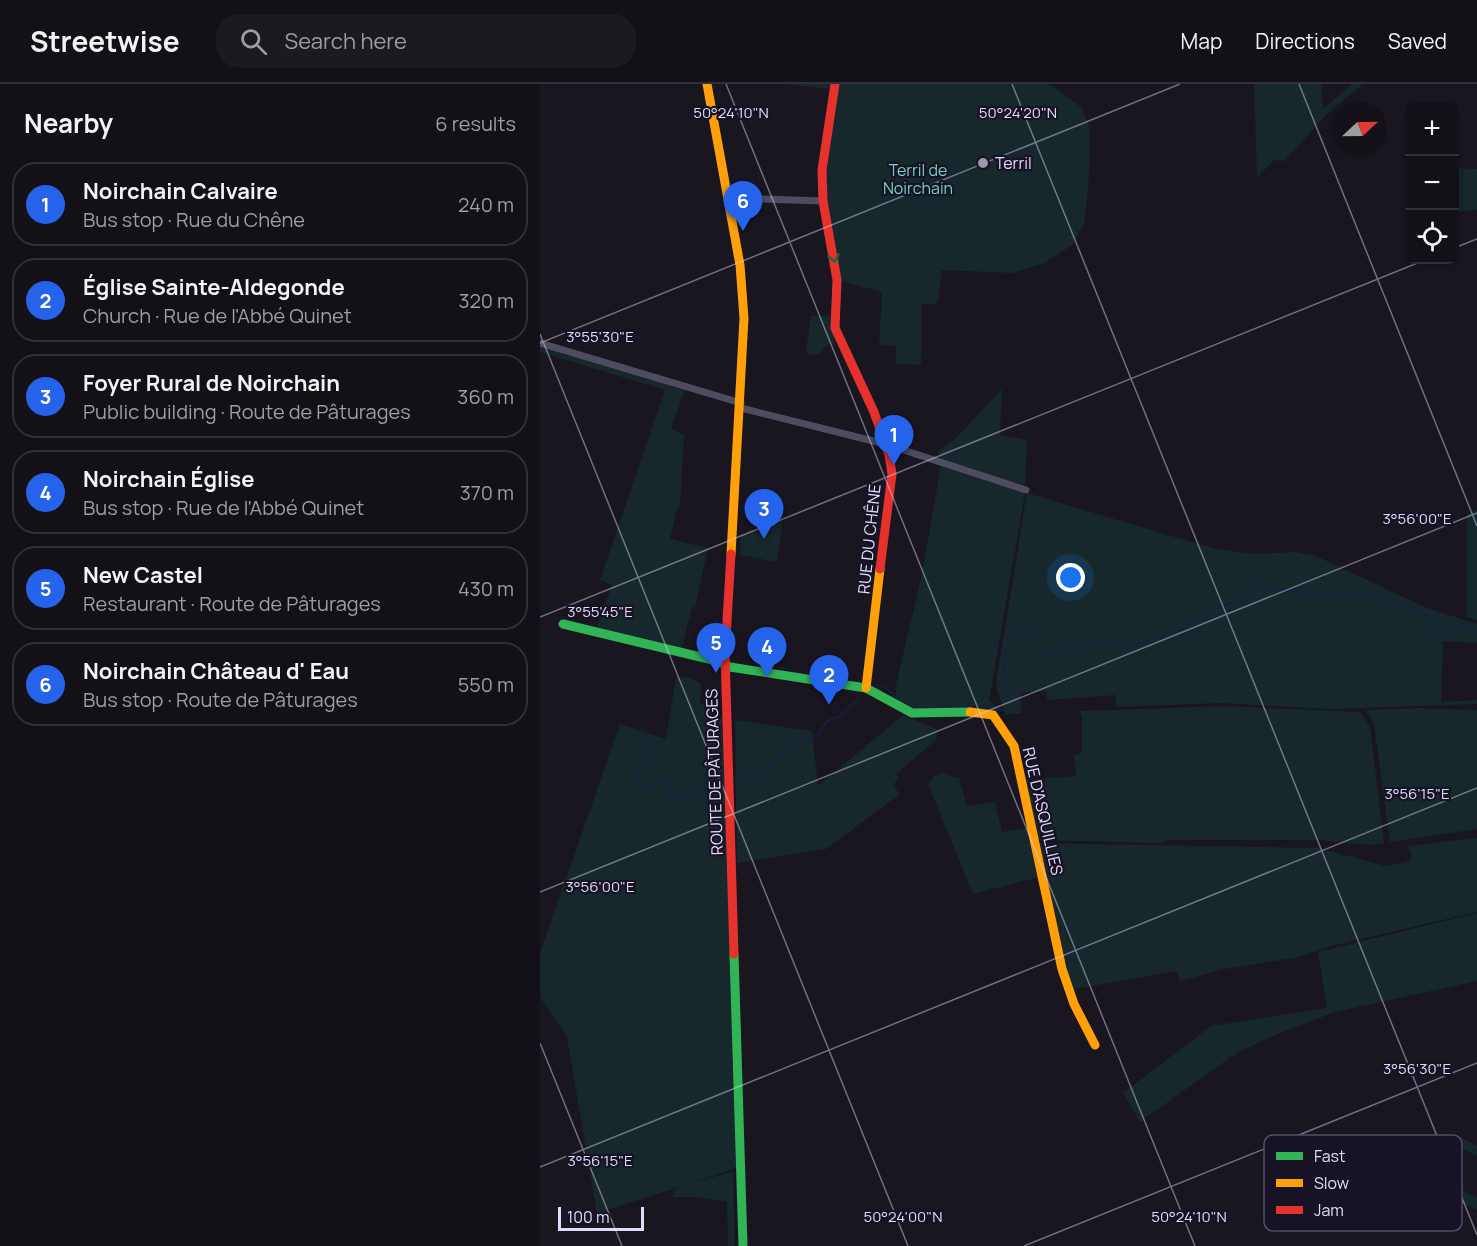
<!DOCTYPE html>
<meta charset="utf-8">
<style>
:root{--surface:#131018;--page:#1c1921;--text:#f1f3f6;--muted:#9d9da2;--line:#323037;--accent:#2563eb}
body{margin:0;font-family:Manrope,sans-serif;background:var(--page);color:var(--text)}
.controls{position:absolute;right:18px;top:18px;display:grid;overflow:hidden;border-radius:12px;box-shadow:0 3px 9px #0003}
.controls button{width:54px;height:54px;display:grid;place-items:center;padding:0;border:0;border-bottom:2px solid var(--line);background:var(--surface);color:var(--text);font:30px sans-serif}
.compass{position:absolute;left:793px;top:18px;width:54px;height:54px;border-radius:50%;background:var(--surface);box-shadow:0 3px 9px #0003;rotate:68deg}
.scale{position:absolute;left:18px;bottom:15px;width:86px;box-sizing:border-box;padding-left:6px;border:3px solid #e1dafa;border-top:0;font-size:16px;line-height:21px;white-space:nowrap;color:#e1dafa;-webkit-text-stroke:4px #171224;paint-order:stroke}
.you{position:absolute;left:531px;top:494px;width:21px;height:21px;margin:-15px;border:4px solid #fff;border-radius:50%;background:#1a73e8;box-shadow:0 0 0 9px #1a73e833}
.badge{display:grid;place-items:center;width:39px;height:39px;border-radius:50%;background:var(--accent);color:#fff;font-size:20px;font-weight:700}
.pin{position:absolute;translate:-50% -50px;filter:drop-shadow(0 2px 3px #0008)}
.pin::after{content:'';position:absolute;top:32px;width:21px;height:18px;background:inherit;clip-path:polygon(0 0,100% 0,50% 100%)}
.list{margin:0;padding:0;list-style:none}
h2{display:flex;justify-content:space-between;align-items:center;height:78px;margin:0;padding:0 24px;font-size:26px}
h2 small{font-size:20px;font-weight:400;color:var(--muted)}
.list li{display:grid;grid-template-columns:39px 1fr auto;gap:18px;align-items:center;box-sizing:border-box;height:84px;margin:0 12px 12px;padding:0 12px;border:2px solid var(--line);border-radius:24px}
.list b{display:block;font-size:22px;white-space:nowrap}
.list p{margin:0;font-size:20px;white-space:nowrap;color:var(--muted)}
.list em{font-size:20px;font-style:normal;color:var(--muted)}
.icon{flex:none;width:33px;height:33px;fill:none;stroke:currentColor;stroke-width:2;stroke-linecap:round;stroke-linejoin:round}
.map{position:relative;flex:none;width:937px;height:1162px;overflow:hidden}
header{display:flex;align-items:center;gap:36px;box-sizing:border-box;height:84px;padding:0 30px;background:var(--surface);border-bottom:2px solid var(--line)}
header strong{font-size:28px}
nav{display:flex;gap:33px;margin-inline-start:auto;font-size:21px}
.search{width:420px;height:54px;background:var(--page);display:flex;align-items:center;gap:15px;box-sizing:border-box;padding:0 21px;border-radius:24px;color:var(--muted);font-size:22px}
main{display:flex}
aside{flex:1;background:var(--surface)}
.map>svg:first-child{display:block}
.green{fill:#16282b}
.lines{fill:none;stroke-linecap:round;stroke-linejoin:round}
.stream{stroke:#152143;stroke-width:1.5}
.street{stroke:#4f4c60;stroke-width:7}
.fast{stroke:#30b455;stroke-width:9}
.slow{stroke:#ff9f0a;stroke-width:9}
.jam{stroke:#e5322d;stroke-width:9}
.oneway{stroke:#24633c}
.ticks{fill:none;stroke:#e1dafa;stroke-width:1.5;stroke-opacity:0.45}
.poi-dot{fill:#9b95ae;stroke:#171224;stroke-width:2}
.labels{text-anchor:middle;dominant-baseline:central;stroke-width:4.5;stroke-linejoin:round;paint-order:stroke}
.poi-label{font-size:16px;fill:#e1dafa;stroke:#171224;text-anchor:start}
.park-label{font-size:16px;fill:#6ed2c5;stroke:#171224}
.street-label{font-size:16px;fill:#e1dafa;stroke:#171224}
.key{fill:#171224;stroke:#544e64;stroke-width:1.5}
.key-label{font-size:16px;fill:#e1dafa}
.ticks-label{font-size:15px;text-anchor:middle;fill:#e1dafa;stroke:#171224;stroke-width:4.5;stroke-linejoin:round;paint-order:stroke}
</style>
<header>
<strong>Streetwise</strong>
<div class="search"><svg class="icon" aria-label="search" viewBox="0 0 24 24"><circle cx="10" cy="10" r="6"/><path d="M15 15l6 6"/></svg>Search here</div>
<nav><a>Map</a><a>Directions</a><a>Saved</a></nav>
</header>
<main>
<aside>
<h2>Nearby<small>6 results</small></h2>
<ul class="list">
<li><span class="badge">1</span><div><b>Noirchain Calvaire</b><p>Bus stop · Rue du Chêne</p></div><em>240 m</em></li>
<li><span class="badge">2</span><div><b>Église Sainte-Aldegonde</b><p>Church · Rue de l'Abbé Quinet</p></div><em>320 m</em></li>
<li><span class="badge">3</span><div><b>Foyer Rural de Noirchain</b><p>Public building · Route de Pâturages</p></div><em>360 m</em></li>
<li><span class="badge">4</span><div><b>Noirchain Église</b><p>Bus stop · Rue de l'Abbé Quinet</p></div><em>370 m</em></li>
<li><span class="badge">5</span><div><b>New Castel</b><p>Restaurant · Route de Pâturages</p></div><em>430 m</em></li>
<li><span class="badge">6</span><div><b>Noirchain Château d' Eau</b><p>Bus stop · Route de Pâturages</p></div><em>550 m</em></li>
</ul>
</aside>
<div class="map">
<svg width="937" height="1162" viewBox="0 0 937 1162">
<rect width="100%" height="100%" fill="#191620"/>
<path class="green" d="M243,0H509L541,23L550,43L549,93L544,141L532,161L505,179L473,189L402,186L398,218L390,221L382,219L381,281L356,280V262L339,261L342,208L297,196L283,117L294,5Z
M714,0H781L783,25L812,0H823L788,29L744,77L734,76L717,94Z
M919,84L937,85V126L917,128Z
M290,231L295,261L288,260L280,269L269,271L266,267L271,232Z
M0,263L145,305L131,345L144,351L140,422L137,424L130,455L168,464L155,523H152L142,564L62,545L57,542L72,501L60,496L125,306L3,269L0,268Z
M462,305L460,351L487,356L485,401L399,379L398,367L416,354Z
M401,382L485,409L449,617L457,623L456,629H390L358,622L355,605L381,494Z
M487,409L672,464L711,470L756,468L776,472L887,524L937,540V559L903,557L901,618L937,616V620L789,625L680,619L576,623V611L507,616V607L481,609V629L465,631C464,619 456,610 456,598Z
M937,426V536L927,533V430Z
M226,432L243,434L237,478L200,471L201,450L207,451L208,447L230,448V440H225Z
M148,593L161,600L160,620L175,621L174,632L187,633L201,1082L147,1101L193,1087L195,1162H188L187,1118L156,1113H130L135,1109L133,1107L142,1102L57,1129L27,953L0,913V869L80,640L126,655L136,594Z
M684,622L820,628L830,642L844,759L831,761L777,756H628L620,759L498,756L484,696L536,692L534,671L542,668V632L539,627Z
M879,624L937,626V745L850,758L834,641L826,626Z
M363,631L397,645L396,656L356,690L359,694L353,701L360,710L286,765L197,779L195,636L272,647L278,702Z
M404,688L411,693L419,694L427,722L455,718L462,748L492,743L503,792L433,810L388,700L394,692Z
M937,754V828L795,861L759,873L685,885L640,897L636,887L530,906L498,759L778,764L846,782L868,777L872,772L868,762Z
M937,829V897L795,928L738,950L698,968L600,1038L583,1009L671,942L787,924L778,868Z
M917,1051L937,1062V1072L921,1064L902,1096L937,1114V1126L889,1103L890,1100L894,1099Z"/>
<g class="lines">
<path class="stream" d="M338,601L346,604L363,619
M384,624L445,622L457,626H474L473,615H468C463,598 461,553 481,546L494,550L504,569C516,571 522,565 533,563C546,560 559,558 573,559L578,564H585L639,547L647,539L723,504L789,511L821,508L842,518H849L902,537L897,548L902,551L917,546L924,539L937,548
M97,642C135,669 87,679 99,704L107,706L127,693L131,701L124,712L147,716L153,708L165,707L163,696L169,691L174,692
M197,692L222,698L234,674L247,668L258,657L279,649L287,637L300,632L320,613"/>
<path class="street" d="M188,114L283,117
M0,259L201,319
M201,324L345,360L486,406"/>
<path class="fast" d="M23,540L177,577L190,583L326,604L372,629L430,628
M194,870L203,1162"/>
<path class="slow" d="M167,0L200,181L204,234L191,470
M326,604L340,485
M430,628L453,631L474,662L522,885L534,920L555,961"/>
<path class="jam" d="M295,0L282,86L283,117L297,196L295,244L334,328L349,371L352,390L340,485
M191,470L185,570L194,870"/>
</g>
<defs><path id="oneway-chevron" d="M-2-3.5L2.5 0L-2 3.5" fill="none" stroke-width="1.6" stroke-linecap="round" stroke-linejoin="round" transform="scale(1.5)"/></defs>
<use class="oneway" href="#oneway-chevron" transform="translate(294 174) rotate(79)"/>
<path class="ticks" d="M186,0L655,1162M472,0L937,1151M759,0L937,442M914,164L937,155M0,250L368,1162M0,259L640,0M0,533L885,176M0,808L937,429M0,959L82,1162M0,1083L937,704M484,1162L937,979"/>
<circle class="poi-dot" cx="443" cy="79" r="6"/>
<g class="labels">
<g class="poi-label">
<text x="455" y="79">Terril</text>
</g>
<g class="park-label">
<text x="378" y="86">Terril de<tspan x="378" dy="18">Noirchain</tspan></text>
</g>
<g class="street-label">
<text transform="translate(329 455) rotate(-84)">RUE DU CHÊNE</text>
<text transform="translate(174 688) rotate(-92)">ROUTE DE PÂTURAGES</text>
<text transform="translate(503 727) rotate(77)">RUE D'ASQUILLIES</text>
</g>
</g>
<rect x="724" y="1051" width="198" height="96" rx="9" class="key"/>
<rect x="736" y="1068" width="27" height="8" fill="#30b455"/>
<rect x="736" y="1095" width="27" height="8" fill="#ff9f0a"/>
<rect x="736" y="1122" width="27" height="8" fill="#e5322d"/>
<g class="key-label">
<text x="774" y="1078">Fast</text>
<text x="774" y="1105">Slow</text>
<text x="774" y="1132">Jam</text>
</g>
<g class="ticks-label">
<text x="191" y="34">50°24'10"N</text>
<text x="478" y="34">50°24'20"N</text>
<text x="60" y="258">3°55'30"E</text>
<text x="877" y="440">3°56'00"E</text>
<text x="60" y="533">3°55'45"E</text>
<text x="877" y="715">3°56'15"E</text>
<text x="60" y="808">3°56'00"E</text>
<text x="877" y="990">3°56'30"E</text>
<text x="60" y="1082">3°56'15"E</text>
<text x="363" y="1138">50°24'00"N</text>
<text x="649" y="1138">50°24'10"N</text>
</g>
</svg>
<div class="controls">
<button>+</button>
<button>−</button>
<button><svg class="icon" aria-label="locate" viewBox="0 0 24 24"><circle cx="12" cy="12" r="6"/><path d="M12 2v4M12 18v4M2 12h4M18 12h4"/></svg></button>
</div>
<svg class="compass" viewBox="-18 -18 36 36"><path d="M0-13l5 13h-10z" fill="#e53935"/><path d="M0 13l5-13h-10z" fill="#9d9da2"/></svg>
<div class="scale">100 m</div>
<div class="you"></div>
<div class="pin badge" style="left:354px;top:381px">1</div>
<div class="pin badge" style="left:289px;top:621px">2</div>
<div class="pin badge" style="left:224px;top:455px">3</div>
<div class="pin badge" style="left:227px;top:593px">4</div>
<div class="pin badge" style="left:176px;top:589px">5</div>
<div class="pin badge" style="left:203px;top:147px">6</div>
</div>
</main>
